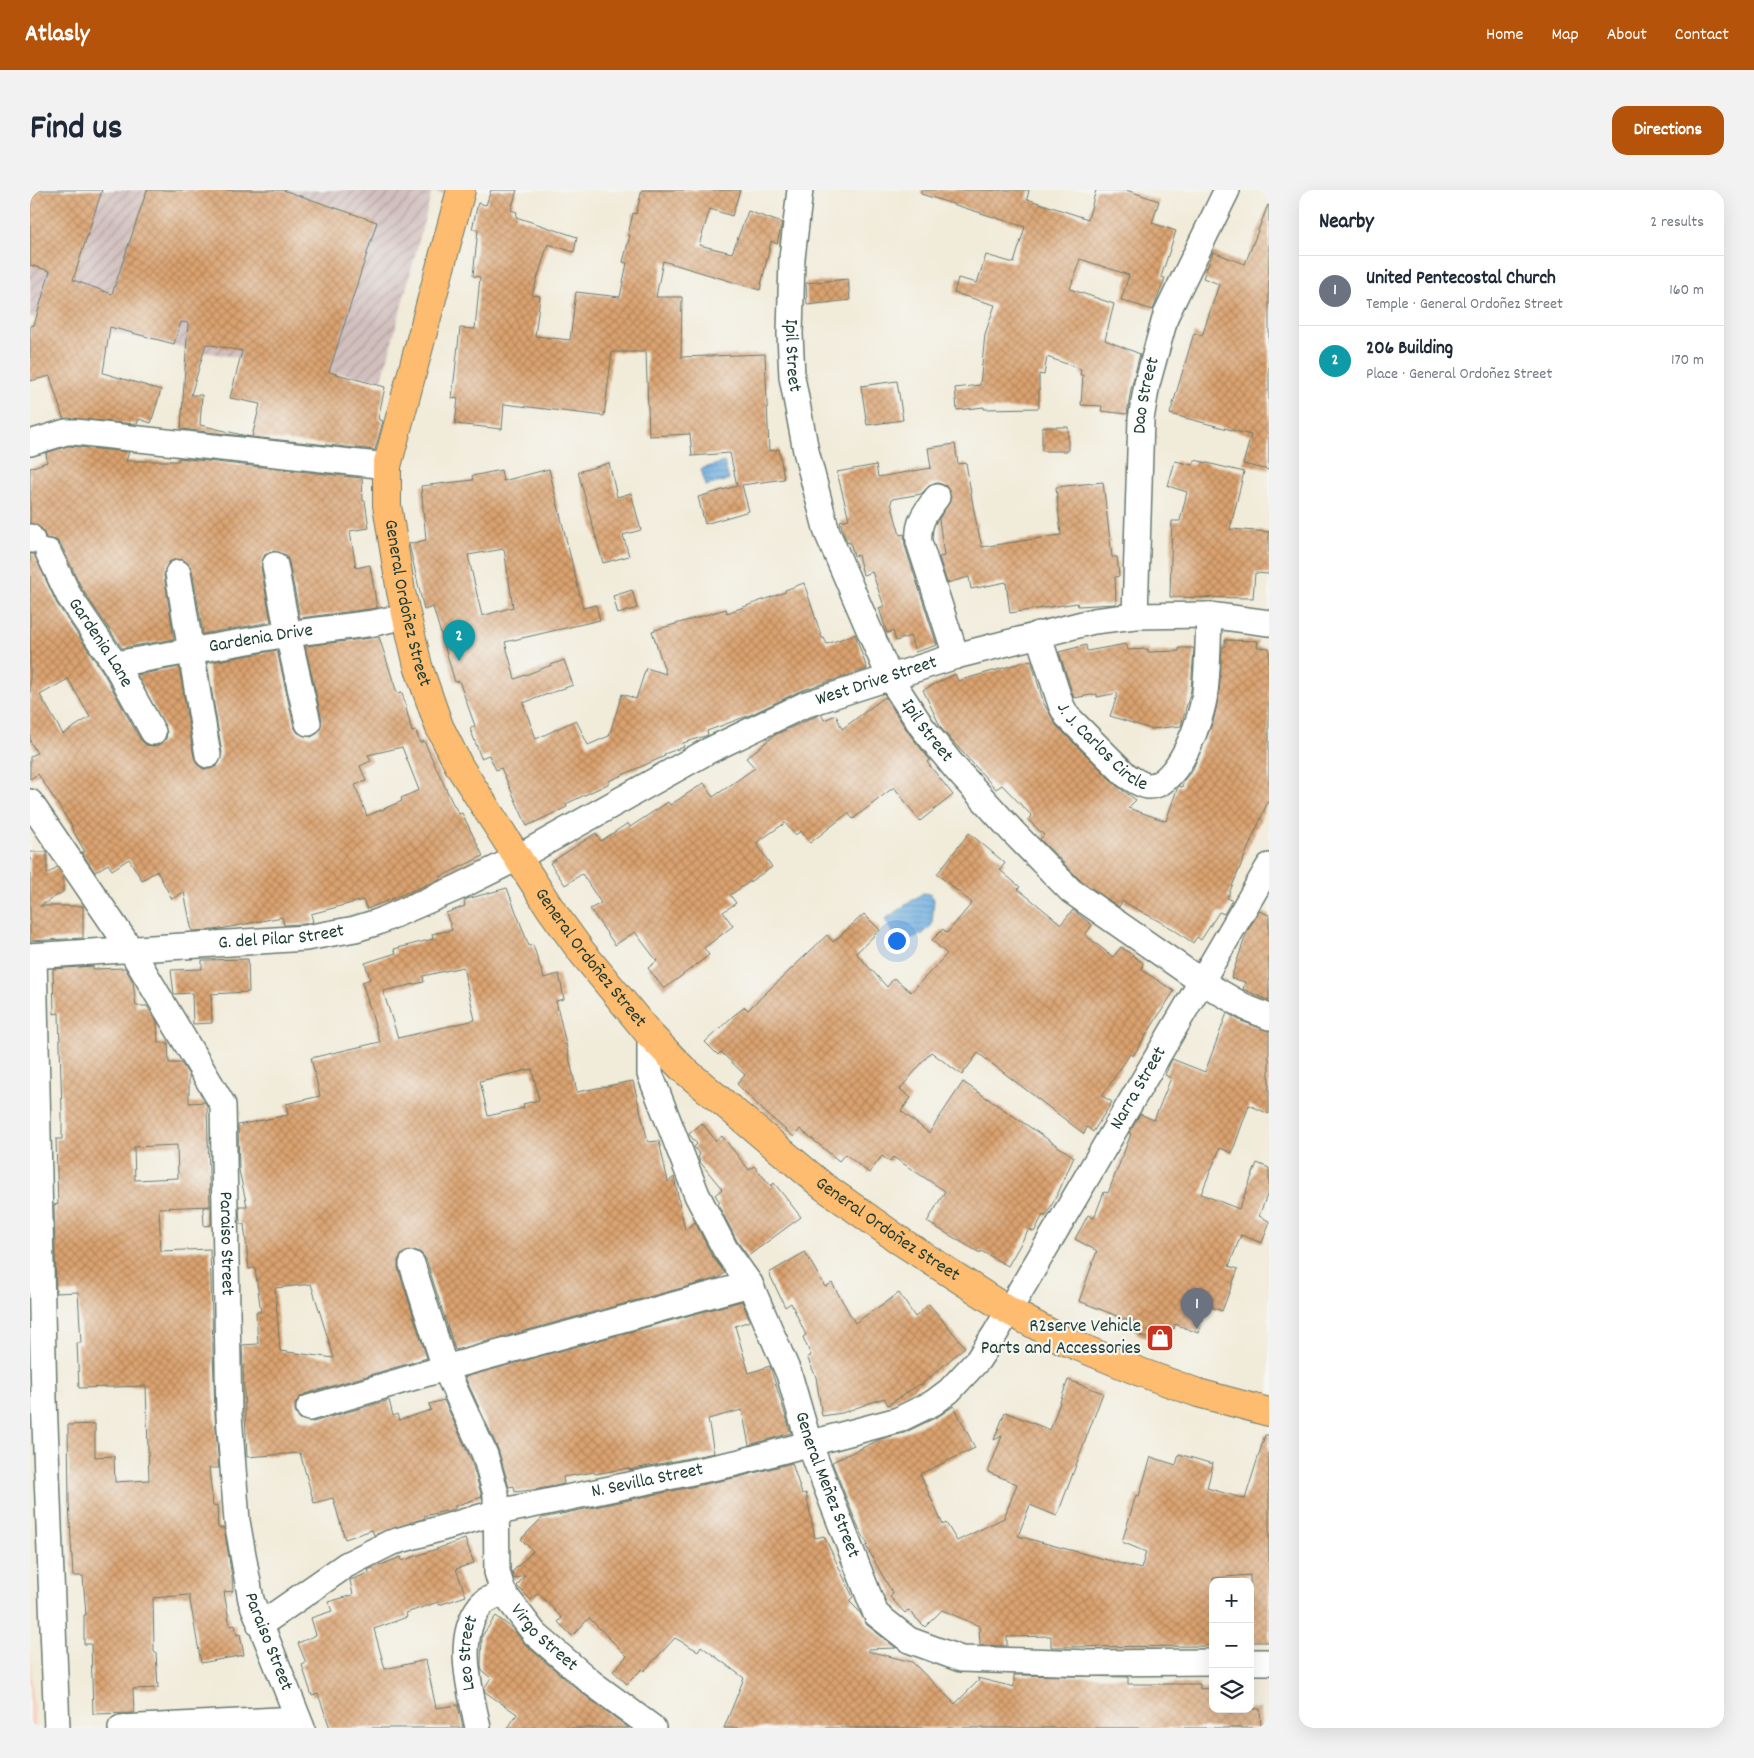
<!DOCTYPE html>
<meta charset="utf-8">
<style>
:root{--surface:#fff;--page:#f2f2f3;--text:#1f2937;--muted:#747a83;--line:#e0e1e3;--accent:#b45309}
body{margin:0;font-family:Dekko,sans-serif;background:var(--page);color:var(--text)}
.controls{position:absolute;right:15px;bottom:15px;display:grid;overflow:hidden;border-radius:10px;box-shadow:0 5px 20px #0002}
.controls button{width:45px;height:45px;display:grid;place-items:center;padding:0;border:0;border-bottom:1px solid var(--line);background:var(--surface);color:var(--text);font:25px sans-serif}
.you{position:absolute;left:866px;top:750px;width:18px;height:18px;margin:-12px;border:4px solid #fff;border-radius:50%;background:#1a73e8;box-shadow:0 0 0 8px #1a73e833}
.badge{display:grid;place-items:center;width:32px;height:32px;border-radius:50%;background:var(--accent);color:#fff;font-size:16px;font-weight:700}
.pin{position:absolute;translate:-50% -41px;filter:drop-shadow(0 1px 2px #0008)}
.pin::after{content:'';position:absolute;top:26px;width:18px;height:15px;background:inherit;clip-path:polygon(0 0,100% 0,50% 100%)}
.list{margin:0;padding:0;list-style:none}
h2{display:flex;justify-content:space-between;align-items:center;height:65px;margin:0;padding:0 20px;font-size:21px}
h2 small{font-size:16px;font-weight:400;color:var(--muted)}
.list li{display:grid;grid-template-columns:32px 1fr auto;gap:15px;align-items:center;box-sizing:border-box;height:70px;padding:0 20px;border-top:1px solid var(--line)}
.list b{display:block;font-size:19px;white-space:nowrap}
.list p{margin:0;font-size:16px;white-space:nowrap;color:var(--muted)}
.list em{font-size:16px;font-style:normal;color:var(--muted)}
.icon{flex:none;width:28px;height:28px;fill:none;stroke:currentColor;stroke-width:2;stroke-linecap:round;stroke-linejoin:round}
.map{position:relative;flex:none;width:1239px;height:1538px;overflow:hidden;border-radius:15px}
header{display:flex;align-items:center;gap:30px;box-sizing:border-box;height:70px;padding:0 25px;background:var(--accent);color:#fff}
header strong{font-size:24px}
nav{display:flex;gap:28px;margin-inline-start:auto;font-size:18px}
.intro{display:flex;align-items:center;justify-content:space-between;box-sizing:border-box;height:120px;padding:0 30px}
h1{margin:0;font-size:35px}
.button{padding:12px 22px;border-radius:15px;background:var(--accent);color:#fff;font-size:18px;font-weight:700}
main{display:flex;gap:30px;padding:0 30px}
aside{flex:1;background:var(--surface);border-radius:15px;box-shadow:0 5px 20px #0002}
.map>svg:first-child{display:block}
.built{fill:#f6d2c3}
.industrial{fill:url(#industrial-furrows)}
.water{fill:url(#water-rules);stroke:#447489}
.building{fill:url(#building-cross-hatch);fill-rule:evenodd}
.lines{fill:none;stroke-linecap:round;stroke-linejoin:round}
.minor-casing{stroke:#687a6e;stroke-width:28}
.major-casing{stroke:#687a6e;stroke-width:30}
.minor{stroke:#fff;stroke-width:25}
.major{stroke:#fdbc70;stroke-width:28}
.labels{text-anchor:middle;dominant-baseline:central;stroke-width:4.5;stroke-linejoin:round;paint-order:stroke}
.street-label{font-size:19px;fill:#1f3d34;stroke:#f6f6f2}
.poi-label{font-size:19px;fill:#1f3d34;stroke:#f6f6f2;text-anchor:end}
</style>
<header>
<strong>Atlasly</strong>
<nav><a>Home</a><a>Map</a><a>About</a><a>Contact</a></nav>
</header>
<div class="intro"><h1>Find us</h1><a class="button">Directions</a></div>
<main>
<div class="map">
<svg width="1239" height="1538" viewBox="0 0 1239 1538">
<defs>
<pattern id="industrial-furrows" width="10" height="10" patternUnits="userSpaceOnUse" patternTransform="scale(1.25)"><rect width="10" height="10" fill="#d1bfbd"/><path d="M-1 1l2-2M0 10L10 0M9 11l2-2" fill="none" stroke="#a99c9a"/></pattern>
<pattern id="water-rules" width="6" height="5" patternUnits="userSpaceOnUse" patternTransform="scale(1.25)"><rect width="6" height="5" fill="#6aacde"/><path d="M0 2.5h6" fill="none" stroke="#578db5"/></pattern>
<pattern id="building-cross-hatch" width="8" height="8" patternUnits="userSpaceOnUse" patternTransform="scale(1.25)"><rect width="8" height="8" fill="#dba26f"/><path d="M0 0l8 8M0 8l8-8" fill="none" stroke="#b1855c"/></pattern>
</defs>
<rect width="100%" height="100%" fill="#f6f6f2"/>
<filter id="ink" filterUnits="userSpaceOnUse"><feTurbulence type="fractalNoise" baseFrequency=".02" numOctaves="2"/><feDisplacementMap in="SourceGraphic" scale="10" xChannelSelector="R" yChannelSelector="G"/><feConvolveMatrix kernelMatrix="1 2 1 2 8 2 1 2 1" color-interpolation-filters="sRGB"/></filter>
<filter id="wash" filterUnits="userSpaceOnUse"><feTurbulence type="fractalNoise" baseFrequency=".0096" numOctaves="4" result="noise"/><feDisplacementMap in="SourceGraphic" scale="20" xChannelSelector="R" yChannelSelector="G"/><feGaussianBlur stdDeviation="1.12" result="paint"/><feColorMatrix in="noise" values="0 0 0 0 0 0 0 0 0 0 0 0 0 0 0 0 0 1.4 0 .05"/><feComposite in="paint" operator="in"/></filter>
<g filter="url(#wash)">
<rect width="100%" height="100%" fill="#f1ebd9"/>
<path class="built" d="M0,1456L5,1538H0Z"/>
<path class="industrial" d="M0,0H425L423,7L402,1L352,190L173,162L42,133L19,132L0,127Z"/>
<path class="water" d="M694,272L699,290L676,296L671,279Z
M893,703L900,704L904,709L902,735L892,745L867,752L855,729Z"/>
<g id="blocks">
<path class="building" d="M0,0H72L43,90L82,104L117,0H253L347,32L299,182L355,197L348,229L353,231L345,260L222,247L230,214L200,208L212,161L176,154L161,205H172L170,235L221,247L151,239L158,133L151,132L144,154L80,137L73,183L131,200L121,233L109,229L107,234L33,228L20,186L0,191V136L4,135L20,81L0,75Z
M461,0H487L481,20L487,22L486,27L547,47L544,62L518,54L502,105L510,106L505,146L540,150L546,102L590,107L597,73L593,72L600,45H598L603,23L606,24L612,0H710L702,26L680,19L669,55L702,63L718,21L752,33L747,54L741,51L730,100L633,71L626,107H652L651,167L735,164L739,261L749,259L754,289L712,295L719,321L675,334L668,307L707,296L700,263L662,266L660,244L619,246L616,162H582L574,226L474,214L472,239L425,234L428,209L422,208L430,138L445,139L450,87L443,86L448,40L442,39L448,13L456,15Z
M891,0H999L997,9L1058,29L1066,0H1096L1129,11L1122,33L1146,41L1131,87L1135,88L1123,120L1091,110L1099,85L1050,69L1040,99L1084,114L1075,150L1110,164L1101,199L1097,224L1071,221L1072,216L1051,215L1053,185H1050L1051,179L1017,167L1014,185L1009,184V218L954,219V217L927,220L925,198L950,195L955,144L965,115L924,103L928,88L947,93L956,65L984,73L995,37L891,4Z
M1238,15H1239V280L1213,274L1221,245L1140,224L1164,143L1172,146L1189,94L1173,88L1183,62L1215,74Z
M818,89L820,110L777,115L776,93Z
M867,191L873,230L837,235L831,196Z
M1012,237H1038V261H1012Z
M925,254L928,274L936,273L945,327L952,357L1031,345L1026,297L1073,292L1082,367H1087L1089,386L1085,387L1086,414L1048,416L1047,413L980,423L976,392L941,399L939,387L917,393L909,367L914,366L909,329L921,308L916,296L908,293L901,294L891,304L862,309L861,313L870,345L874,344L875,356L907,455L885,462L880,446L866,451L863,441L857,443L849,418L854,416L842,382L833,385L828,365L824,366L820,352L818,353L814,345L810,331L819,329L807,282L846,275L848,287L901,278L898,258Z
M38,256L99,262L96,271H148L149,268L332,288L333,311H335L339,338L320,341L326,378L340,375L347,418L270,428L259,372L256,365L243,361L235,364L231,377L241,432L173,444L162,380L154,370L146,369L139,372L134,385L144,449L92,458L52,399L31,355L26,350L16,348L12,339L0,333V278L17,272L16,263Z
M1165,270L1214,282L1200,339L1239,342V384L1225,383L1223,408L1140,407L1142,331H1150L1157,302L1138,296L1145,271L1163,275Z
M579,273L587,307L601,303L611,340L593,345L599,366L573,373L548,282Z
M519,279L553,418L566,415L570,430L475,452L485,489L534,470L543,495L493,513L506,549L546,530L558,555L579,546L592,504L606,509L616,478L636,484L622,441L696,419L697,423L755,402V400L774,393L792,448H794L797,454L825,444L837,479L770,501L720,525L677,541L678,545L653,553L654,557L634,564L635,566L579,591L580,593L536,614L537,617L497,636L471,578L466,580L459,565L451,568L440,538L445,536L429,491L425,492L403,417L394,420L379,354L396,350L391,296L443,290L442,286L471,280L473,291ZM474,359L483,417L452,426L438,365Z
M0,364H4L27,414L73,482L110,549L116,555L123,556L130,554L136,549L137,542L107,485L149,477L164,567L167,574L173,579H181L187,576L192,563L177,473L247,460L264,537L268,543L281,547L288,543L292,530L275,456L349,447L367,503L372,502L382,542L386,541L390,553L394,551L422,612L429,624L432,623L453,666L410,687L411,689L337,719L333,710L281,724L283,732L274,734L254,735L252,727L185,740L162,741L154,702L142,709L127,681L112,690L99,669L82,680L78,674L65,682L51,662H55L41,637L42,636L8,584L0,589V567L7,563L0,551ZM38,489L60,527L33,544L10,505ZM372,557L389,600L371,608L372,611L337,626L325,595L336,591L330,576L341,571L338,565Z
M602,400L607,418L588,424L583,406Z
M1195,450L1228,451L1227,457L1239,458V609L1197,708L1202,710L1194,724L1189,722L1171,750L1167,747L1163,753L1143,739L1092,711L1089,717L1050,690L1010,649L1014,645L998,630L1002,626L972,595L966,599L923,552L911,538L893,500L925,484L928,491L1001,470L1014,514L1027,536L1087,596L1106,610L1098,618L1136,631L1148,596L1152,597L1154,590L1162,581L1183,532L1189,504L1192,457H1195Z
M1096,454L1098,460L1118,459V462L1149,461V458H1164L1161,500L1151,536L1121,539L1080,526L1088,503L1067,507V504L1044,508L1029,462L1056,455L1057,461Z
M855,507L880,545L900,570L897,572L923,605L890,631L864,597L823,629L818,623L780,653L771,641L765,645L755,633L726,653L742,677L700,705L706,713L693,722L703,736L674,758L679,765L634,799L618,778L627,771L605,742L585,755L560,719L571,713L552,684L535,695L520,673L566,643L571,651L598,633L600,637L638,612L640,615L674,593L683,607L725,578L716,568L745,545L791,524L794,530L806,525L812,539Z
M939,643L975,673L970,680L990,697L988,699L1031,734L1043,720L1062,735L1055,745L1083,767L1091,757L1113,773L1112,780L1144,801L1103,866L1100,864L1072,906L1082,912L1063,942L1057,937L1054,944L948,863L932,885L901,862L870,899L881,908L871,921L899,943L933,892L1044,967L1029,1001L1016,1026L1013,1025L1004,1042L999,1039L978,1076L951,1061L950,1063L897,1032L915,1001L863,967L860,972L852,966L839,983L815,964L809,971L770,939L764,947L737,924L707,894L715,885L691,862L688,865L675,852L703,826L715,817L718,820L797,745L803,752L834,724L850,740L826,763L857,797L864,788L881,802L917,764L902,750L913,739L917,743L942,713L907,684Z
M0,662H17V684L27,677L33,685V702L10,716H53V748L0,751Z
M477,698L499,756L503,755L514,788L529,784L534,809L526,811L547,902L603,891L618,952L629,951L638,992L644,987L655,1040L665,1032L682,1066L695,1083L688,1088L425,1160L396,1069L391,1063L385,1060L372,1064L368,1070V1078L397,1168L275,1204L269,1208L265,1214V1222L269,1229L283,1232L359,1210L363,1226L367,1224L369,1230L401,1220L399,1214L414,1210L441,1270L452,1307L425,1316V1319L394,1326L395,1328L344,1345L342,1340L315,1349L303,1308L284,1313L270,1263L217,1267L212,1155L228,1154L226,1122H231L225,1078L219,1079L214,1034H210L209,1016H217L209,980L208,935L258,925L256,914L290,906L281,868L350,852L332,792L340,789L335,773L366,763L364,759L403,749L402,744L422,740L416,723L435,716L434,711L437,709ZM433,777L445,830L368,848L353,801L394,792L393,786ZM502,879L509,910L493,914L494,918L458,926L450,891ZM281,1094L304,1168L250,1161L245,1098Z
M1229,721L1239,725V811L1213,799L1215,792L1201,788L1217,742Z
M218,769L219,802L181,804L182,833L163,834L162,803L144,804L141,780L172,779V770Z
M63,776V779L95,778L103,792L106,816H117L127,832L128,853H138L139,873H151L159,885V913L175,912L177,916L180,1016L129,1018L131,1061L180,1059L185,1225L189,1278H179L183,1316L187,1315L188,1338H194L202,1387L203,1401L194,1402L200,1436L205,1435L207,1445L210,1444L214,1465L171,1473L159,1405L123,1408L124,1462H126L128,1498L103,1499L104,1523L63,1524L61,1454H54V1425H56L53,1386H43L39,1313L38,1235L65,1234V1267L84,1266L85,1292L119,1290L116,1196L49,1198L47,1153H51L48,1102L26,1103L24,1015L28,1014L26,949H32V922L29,823L24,824L23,779ZM147,955L148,988L105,990L104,957Z
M1197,823L1211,831L1239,841V924L1219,915L1202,963L1190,958L1171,1004L1209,1019L1227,973L1239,978V1000L1229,1026L1239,1031V1034L1232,1053L1211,1045L1199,1076L1208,1079L1192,1121L1178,1116L1168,1143L1145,1134L1144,1139L1139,1137L1133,1154L1106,1144L1110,1135L1049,1111L1067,1061L1045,1049L1058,1025L1064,1028L1074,1002L1078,1003L1101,944L1099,943L1110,924L1124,930L1141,888L1135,885L1142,869L1175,882Z
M672,933L686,951L692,946L719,980L724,976L741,996L744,993L771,1027L718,1066L707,1051L688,1014L690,1012L685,1005L692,999L670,972L668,967L670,965L664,957L667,954L659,944Z
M173,1017H181V1035L174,1036Z
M775,1062L795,1097L802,1093L825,1133L869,1103L885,1127L899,1114L935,1157L891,1195L890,1194L858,1215L854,1208L812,1223L792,1226L786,1187L777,1167L781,1166L773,1147L776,1145L761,1113L755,1117L739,1083Z
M712,1111L720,1131L705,1136L719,1183L740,1176L761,1243L719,1255L712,1220L678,1229L684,1263L599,1280V1278L565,1284L564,1282L533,1287L534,1294L509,1299L485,1302L484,1296L479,1297L468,1259L435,1187Z
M1038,1190L1073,1203L1027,1326L1000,1315L988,1346L1111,1379L1116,1362L1092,1352L1106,1305L1109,1306L1121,1267L1146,1275L1149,1264L1183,1274L1177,1298L1215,1309L1235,1245H1239V1452H1220V1385L1183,1388V1456L1021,1457V1446L977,1447V1456L950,1455L949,1436L912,1420L895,1437L878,1420L875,1423L860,1407L863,1404L836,1356L838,1355L827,1335L802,1272L851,1249L874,1243L909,1226L924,1216L945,1258L890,1284L913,1335L916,1333L927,1351L974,1328L987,1294L958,1282L972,1246L964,1250L975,1222L1020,1240Z
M762,1273L772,1304L776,1303L785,1348L794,1346L823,1407L819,1411L829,1421L837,1435L866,1458L838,1459V1461L882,1472L925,1514L949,1490L947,1488L984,1497V1485L1098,1487V1494H1170V1499L1183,1498V1519H1230L1231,1538H694L714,1488L671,1456L668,1461L645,1448L614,1481L612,1479L597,1494L583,1481L597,1466L559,1428L542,1446L528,1432L532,1428L508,1403L501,1410L487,1396L495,1385L484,1389L482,1382L503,1361L491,1349L512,1328L709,1287Z
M435,1349L444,1373L426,1379L436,1406L409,1415L408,1412L376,1423L377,1427L344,1439L355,1479L396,1470L406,1518L428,1515L433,1538H300L288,1504L282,1506L272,1475L276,1473L268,1453L286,1445L281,1428L302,1421L298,1412L323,1405L320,1390L339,1383L338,1380L371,1367L372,1371Z
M466,1426L482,1438L496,1455L553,1504L599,1538H478L487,1524L455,1502L454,1498L461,1488L452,1481L451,1475L452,1446Z"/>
</g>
</g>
<g filter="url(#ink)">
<use href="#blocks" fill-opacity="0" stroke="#687a6e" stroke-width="1"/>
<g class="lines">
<g class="minor-casing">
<g id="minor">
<path id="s1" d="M770,0L762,68L760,144L762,187L776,261L797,342L860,488L892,537L925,578L983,642L1041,701L1172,792L1217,818L1239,827"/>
<path d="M0,253L36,242H45L357,276"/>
<path d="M907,307C895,323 887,332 889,352L926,466"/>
<path d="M0,347L2,350"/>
<path id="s2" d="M18,362L39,406L85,474L123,542"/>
<path d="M245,375L258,444L278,533"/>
<path d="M148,383L178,565"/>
<path id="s3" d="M1105,426L1111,229L1117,194L1136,125L1197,0"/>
<path id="s4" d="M1008,444L1031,515L1037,526L1097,586C1104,590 1110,595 1118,596C1148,598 1173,526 1175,502C1178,477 1178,450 1179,425"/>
<path id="s5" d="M85,474L258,444L344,433L376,426"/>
<path id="s6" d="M0,612L101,760L193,915L199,1225L207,1331L221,1410L272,1538"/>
<path id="s7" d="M0,766L276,748L325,739L348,732L429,697L487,668L678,561L774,515L926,466L1064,431L1105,426L1179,425L1239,433"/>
<path d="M4,766L14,1209L27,1538"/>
<path id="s8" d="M620,845V884L667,1005L695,1059L720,1094L759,1184L779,1253L846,1424L879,1450L931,1469L1062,1473L1183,1472"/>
<path id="s9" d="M382,1074L415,1178L455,1265L466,1304L467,1382L473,1402L505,1444L562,1493L623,1538"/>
<path d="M279,1218L415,1178L720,1094"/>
<path id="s10" d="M230,1435L316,1375L360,1353L468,1322L706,1273L868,1230L903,1213L919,1201L948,1170L965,1144L1239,676"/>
<path d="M1220,1472H1239"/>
<path d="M91,1538L268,1529"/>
<path id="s11" d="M448,1538C441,1502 424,1449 450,1416C454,1410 466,1406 473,1402"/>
</g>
</g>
<g class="major-casing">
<g id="major">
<path id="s12" d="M431,0L357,276V315L371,402L388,476L409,536L429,576L520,718L551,761L620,845L653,879L793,996L872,1052L979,1121L1035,1151L1110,1182L1168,1203L1239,1222"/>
</g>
</g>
<use href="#minor" class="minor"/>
<use href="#major" class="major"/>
</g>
</g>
<defs>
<g id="shop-square" transform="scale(1.4375)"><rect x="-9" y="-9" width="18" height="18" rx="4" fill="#c8321e" stroke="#f6f6f2"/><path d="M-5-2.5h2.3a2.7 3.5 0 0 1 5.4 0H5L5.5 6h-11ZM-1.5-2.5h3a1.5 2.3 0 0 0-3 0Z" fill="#fff"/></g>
</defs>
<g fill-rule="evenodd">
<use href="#shop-square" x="1130" y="1148"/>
</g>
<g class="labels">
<g class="street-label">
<text stroke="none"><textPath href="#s1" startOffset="166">Ipil Street</textPath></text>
<text stroke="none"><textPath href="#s3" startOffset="221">Dao Street</textPath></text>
<text stroke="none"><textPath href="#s12" startOffset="425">General Ordoñez Street</textPath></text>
<text stroke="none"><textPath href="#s5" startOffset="148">Gardenia Drive</textPath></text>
<text stroke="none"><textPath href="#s2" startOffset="105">Gardenia Lane</textPath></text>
<text stroke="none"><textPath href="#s7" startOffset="905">West Drive Street</textPath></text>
<text stroke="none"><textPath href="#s1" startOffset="570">Ipil Street</textPath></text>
<text stroke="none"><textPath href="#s4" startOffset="134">J. J. Carlos Circle</textPath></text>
<text stroke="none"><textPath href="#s7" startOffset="252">G. del Pilar Street</textPath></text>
<text stroke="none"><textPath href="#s12" startOffset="830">General Ordoñez Street</textPath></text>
<text stroke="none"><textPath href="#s10" startOffset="1094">Narra Street</textPath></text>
<text stroke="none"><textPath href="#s12" startOffset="1235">General Ordoñez Street</textPath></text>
<text stroke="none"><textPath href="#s6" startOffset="498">Paraiso Street</textPath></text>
<text stroke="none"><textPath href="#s10" startOffset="419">N. Sevilla Street</textPath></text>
<text stroke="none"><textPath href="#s8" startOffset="488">General Meñez Street</textPath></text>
<text stroke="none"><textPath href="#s9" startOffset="406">Virgo Street</textPath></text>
<text stroke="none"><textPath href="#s6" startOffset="901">Paraiso Street</textPath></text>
<text stroke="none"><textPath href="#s11" startOffset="76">Leo Street</textPath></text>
</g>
<g class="poi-label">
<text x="1111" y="1137">R2serve Vehicle<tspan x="1111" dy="22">Parts and Accessories</tspan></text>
</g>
</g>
</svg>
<div class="controls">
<button>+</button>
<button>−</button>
<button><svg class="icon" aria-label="layers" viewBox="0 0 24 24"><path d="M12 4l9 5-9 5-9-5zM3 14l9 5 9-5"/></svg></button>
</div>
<div class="you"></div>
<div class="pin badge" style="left:1167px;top:1139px;background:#6b7280">1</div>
<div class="pin badge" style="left:429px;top:471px;background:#0f9aa8">2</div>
</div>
<aside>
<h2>Nearby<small>2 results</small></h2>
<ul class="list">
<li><span class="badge" style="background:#6b7280">1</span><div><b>United Pentecostal Church</b><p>Temple · General Ordoñez Street</p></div><em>160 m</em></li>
<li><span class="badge" style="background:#0f9aa8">2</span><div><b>206 Building</b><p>Place · General Ordoñez Street</p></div><em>170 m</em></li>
</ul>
</aside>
</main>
